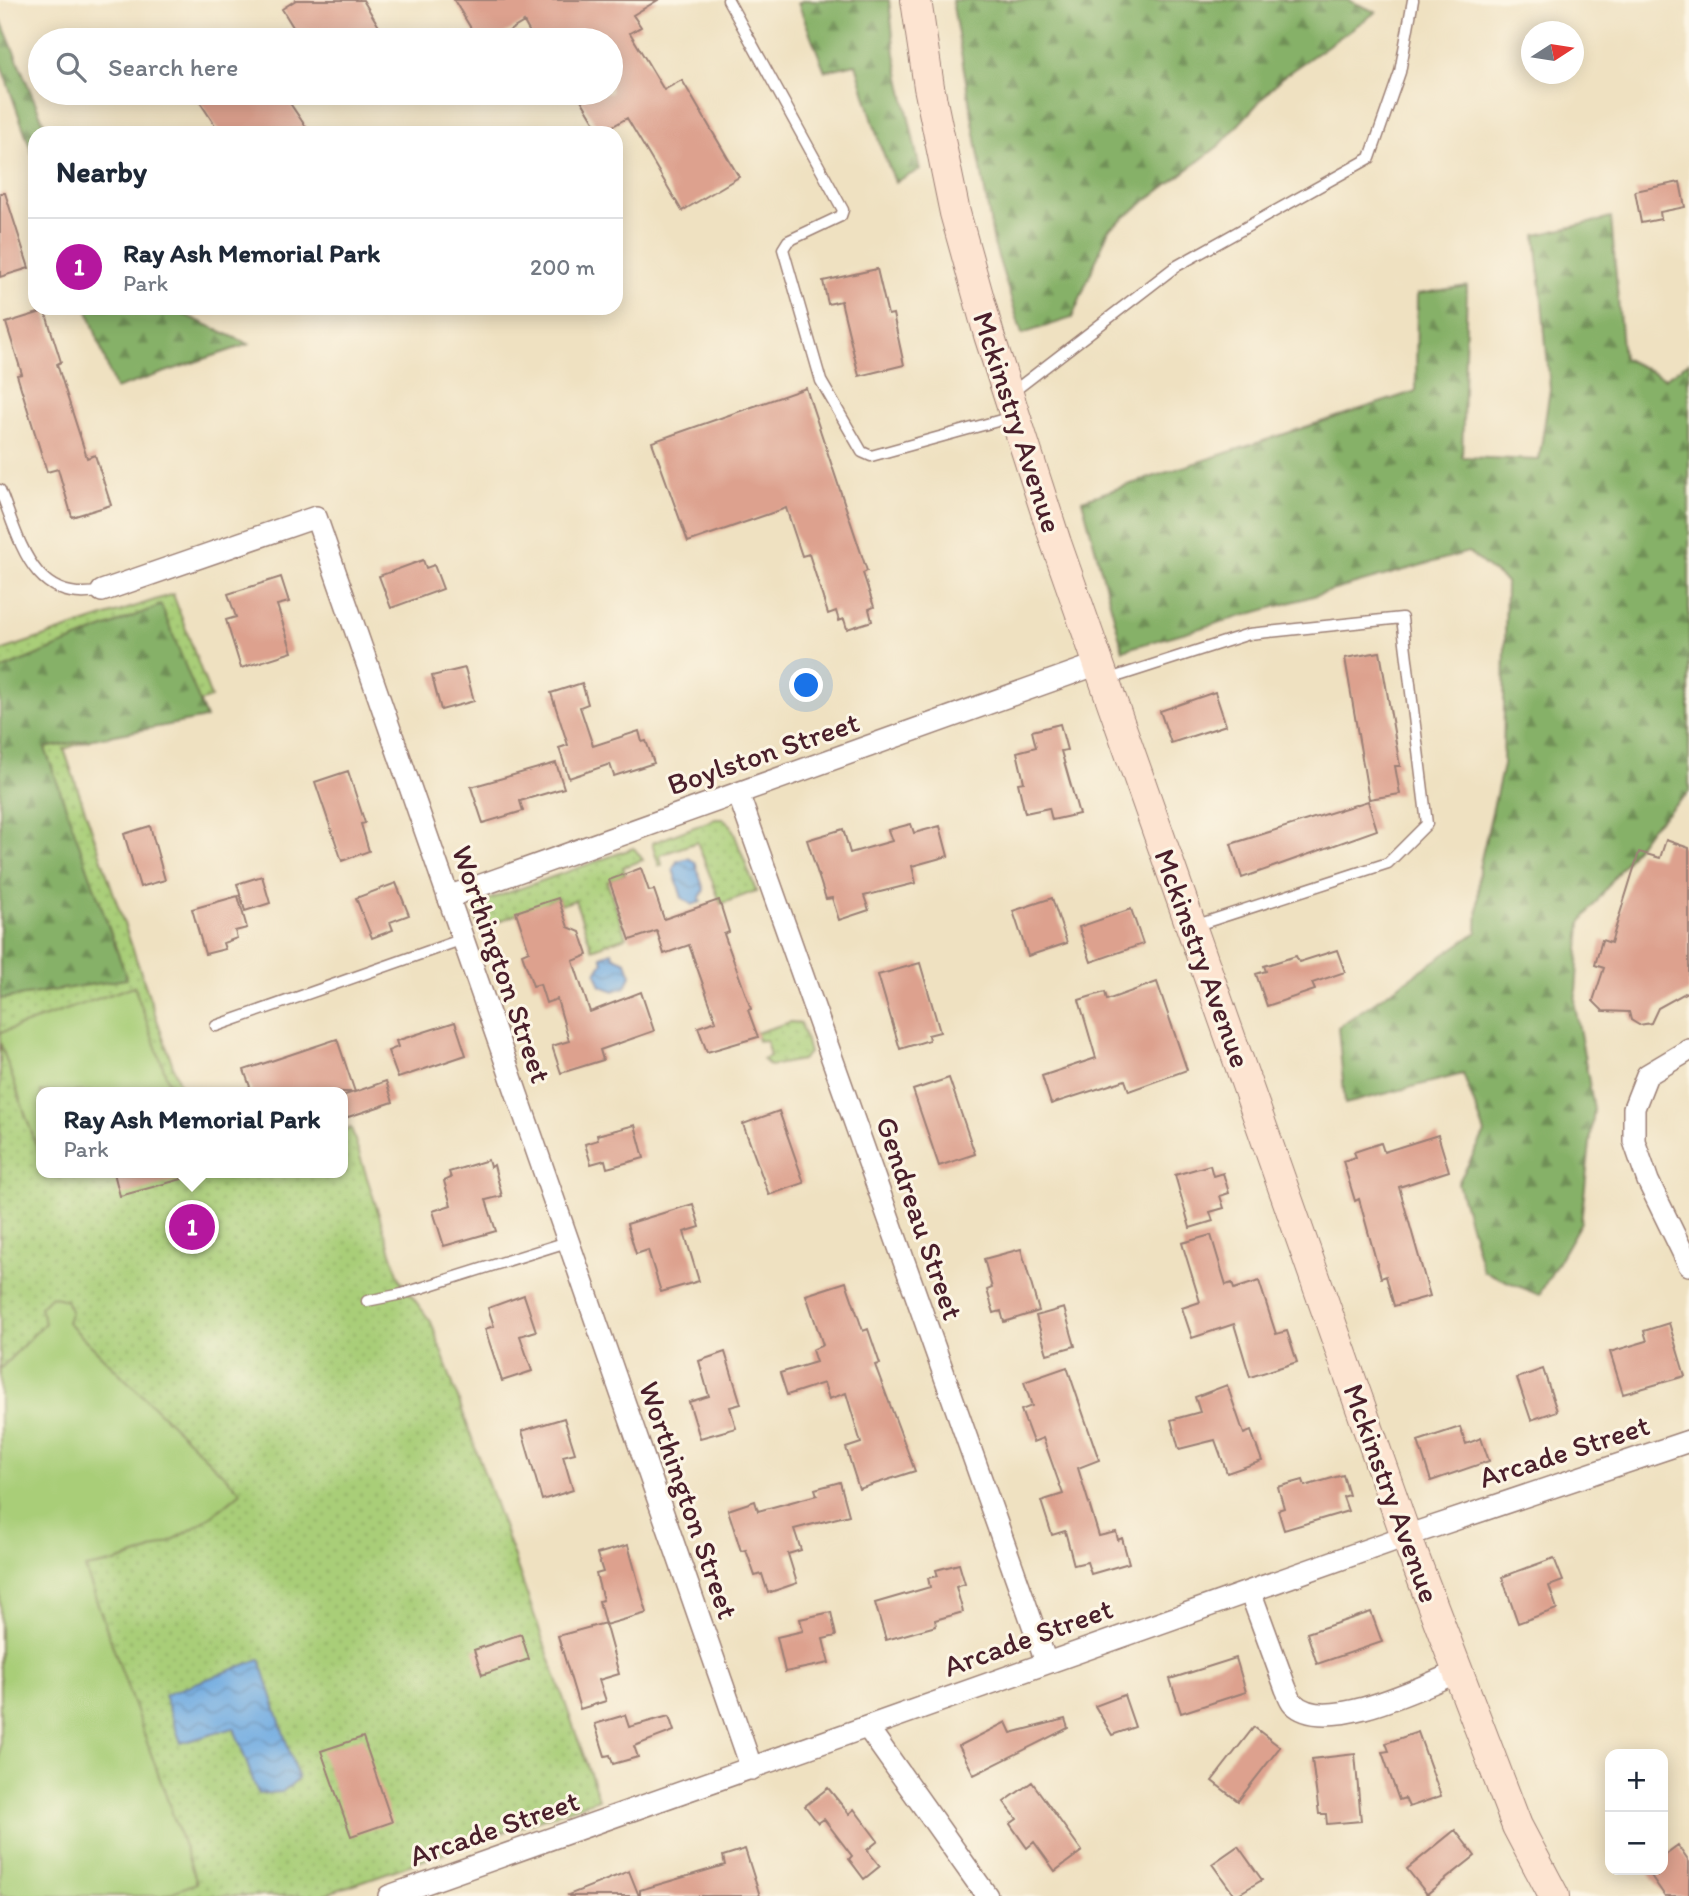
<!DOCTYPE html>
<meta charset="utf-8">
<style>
:root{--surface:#fff;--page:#f6f6f7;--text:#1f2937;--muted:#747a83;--line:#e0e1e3;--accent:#b5179e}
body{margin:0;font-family:Itim,sans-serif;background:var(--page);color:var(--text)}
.controls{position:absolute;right:21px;bottom:21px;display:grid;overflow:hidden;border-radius:14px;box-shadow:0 4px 18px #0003}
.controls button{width:63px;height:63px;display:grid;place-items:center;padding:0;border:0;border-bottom:2px solid var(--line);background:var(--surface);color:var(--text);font:35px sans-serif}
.compass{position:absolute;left:1521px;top:21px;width:63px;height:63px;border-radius:50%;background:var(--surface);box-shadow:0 4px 18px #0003;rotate:78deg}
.you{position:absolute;left:807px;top:686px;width:24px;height:24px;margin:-18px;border:5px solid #fff;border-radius:50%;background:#1a73e8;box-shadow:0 0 0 10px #1a73e833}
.badge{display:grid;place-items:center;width:46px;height:46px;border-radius:50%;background:var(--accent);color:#fff;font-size:23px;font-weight:700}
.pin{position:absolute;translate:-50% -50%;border:4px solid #fff;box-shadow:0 2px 7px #0006}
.popup{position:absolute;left:36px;top:1087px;width:312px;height:91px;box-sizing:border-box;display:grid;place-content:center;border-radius:14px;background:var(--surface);filter:drop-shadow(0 2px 5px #0005);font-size:23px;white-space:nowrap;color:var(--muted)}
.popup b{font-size:26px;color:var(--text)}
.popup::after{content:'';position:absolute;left:50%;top:100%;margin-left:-14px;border:14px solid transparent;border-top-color:var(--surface)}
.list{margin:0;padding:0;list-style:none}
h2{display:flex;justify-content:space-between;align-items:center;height:91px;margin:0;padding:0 28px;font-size:30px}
h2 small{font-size:23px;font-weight:400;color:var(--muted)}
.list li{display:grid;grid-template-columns:46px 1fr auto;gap:21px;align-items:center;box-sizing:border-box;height:98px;padding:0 28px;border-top:2px solid var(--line)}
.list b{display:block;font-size:26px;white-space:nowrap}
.list p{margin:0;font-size:23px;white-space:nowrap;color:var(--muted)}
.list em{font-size:23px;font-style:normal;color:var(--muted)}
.icon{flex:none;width:38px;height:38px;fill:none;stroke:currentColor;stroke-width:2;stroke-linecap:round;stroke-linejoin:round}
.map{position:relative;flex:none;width:1689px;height:1896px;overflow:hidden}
.search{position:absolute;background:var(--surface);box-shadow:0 4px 18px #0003;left:28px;top:28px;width:595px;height:77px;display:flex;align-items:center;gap:18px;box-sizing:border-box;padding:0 24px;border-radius:38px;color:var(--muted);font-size:26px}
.panel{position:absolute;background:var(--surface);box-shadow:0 4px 18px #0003;left:28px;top:126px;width:595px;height:189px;border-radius:21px}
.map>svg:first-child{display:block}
.green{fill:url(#green-dots);stroke:#7a7652;stroke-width:2}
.forest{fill:url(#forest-firs);stroke:#68684a;stroke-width:2}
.pitch{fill:#a9ce78;stroke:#7a7652;stroke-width:2}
.water{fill:url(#water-waves);stroke:#5d6586;stroke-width:2}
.building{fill:#dda18e}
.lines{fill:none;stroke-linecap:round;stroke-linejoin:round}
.lane-casing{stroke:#9c8076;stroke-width:13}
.street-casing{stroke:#9c8076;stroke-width:24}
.secondary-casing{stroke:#9c8076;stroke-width:32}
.lane{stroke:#fff;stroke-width:10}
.street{stroke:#fff;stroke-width:21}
.secondary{stroke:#fde4d1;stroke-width:30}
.labels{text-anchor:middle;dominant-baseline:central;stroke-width:6;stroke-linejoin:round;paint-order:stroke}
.street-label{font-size:30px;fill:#4a1f2b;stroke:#fcf5e5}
</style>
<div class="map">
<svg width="1689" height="1896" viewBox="0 0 1689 1896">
<defs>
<pattern id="green-dots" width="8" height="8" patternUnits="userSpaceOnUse" patternTransform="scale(1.75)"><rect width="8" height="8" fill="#a9ce78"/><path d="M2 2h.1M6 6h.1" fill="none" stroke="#93b068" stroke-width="1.8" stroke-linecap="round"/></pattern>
<pattern id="forest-firs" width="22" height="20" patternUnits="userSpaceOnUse" patternTransform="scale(1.75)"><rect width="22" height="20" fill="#86b168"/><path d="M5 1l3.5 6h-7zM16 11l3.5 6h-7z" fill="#708f56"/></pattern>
<pattern id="water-waves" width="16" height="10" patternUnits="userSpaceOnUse" patternTransform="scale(1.75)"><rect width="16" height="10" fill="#70abe1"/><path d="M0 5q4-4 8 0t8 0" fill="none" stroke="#5e8bb7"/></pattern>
</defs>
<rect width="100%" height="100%" fill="#fcf5e5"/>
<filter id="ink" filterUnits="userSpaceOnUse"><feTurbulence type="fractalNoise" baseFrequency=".0143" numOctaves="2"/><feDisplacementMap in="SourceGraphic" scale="14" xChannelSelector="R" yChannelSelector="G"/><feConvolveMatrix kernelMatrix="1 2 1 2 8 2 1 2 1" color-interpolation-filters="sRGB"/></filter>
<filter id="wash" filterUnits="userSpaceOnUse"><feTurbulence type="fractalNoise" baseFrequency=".00686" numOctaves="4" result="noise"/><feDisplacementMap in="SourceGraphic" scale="28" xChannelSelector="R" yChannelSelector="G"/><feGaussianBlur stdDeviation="1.57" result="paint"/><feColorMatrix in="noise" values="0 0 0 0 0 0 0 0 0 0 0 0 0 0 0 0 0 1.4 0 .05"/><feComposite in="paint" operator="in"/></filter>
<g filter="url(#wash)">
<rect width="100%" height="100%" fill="#efe1c1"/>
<path class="green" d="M173,594L211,698L64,749L182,1092H41V1173H342L343,1131L351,1128L400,1280L431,1322L599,1799L320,1896H0V651Z
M715,819H724L731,825L756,891L721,904L697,842L660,855L662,865L659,866L652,843Z
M634,848L643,860L623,867L625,874L607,882L626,937L592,949L575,900L560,905L558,898L479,929L475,914L479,903Z
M790,1022L801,1023L809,1053L802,1060L770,1066L763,1059L770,1056L766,1040L758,1041L756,1033Z"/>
<path class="forest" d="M804,0H889L895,54L920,170L895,182L880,145L856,64L825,71L798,3Z
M952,0H1348L1376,12L1281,78L1220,145L1109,229L1072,318L1022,334L994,244Z
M0,18L48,133H35V161L0,62Z
M1611,218L1623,358L1665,378L1689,362V792L1649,830L1581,923L1575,1006L1594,1109L1581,1222L1539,1295L1483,1271L1458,1183L1485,1133L1463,1074L1345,1104L1338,1027L1477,932L1479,868L1503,765L1506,582L1468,552L1123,650L1082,500L1416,391L1417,294L1467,286L1462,457L1539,460L1550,389L1536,235Z
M87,308H170L249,344L115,389Z
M161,605L206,718L45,748L127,979L0,999V670Z"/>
<path class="pitch" d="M134,986L172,1092H41V1159L0,1042V1033Z
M51,1296L66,1300L71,1311L67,1322L241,1492C195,1533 147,1559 85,1568L197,1883L162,1896H0V1369L45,1323L40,1307Z"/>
<path class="water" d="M688,858L695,862L704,890L699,899L701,902L692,905L682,898L673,869L677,861Z
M612,952L614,957L626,962L631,975L626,987L614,991L601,986L596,973L603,962L601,956Z
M260,1659L298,1779L282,1792L258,1794L234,1728L181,1743L164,1695Z"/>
<g id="blocks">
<path class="building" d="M296,0H363L387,40H301L282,9Z
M454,0H658L633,15L641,27L630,33L664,90L682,80L739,177L682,211L627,118L601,133L577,93H611V40H534L524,22L494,40H478Z
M194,93H283L310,133H220Z
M1680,182L1685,207L1660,212L1661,219L1641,223L1635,191Z
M0,193H5L29,268L0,277Z
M877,269L888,315L893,314L904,365L859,376L841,301L828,304L823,281Z
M45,311L61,362L57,364L87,458L95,455L111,505L72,517L58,469L47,472L17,375L22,374L6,323Z
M806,388L867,571L863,573L874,607L869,609L872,621L847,629L844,619L839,621L836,611L828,614L809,554L802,556L786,508L688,542L652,442Z
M423,560L426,568L434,565L443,589L391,608L379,576Z
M281,577L289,602L277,605L292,652L241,668L226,620L236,617L228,594Z
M1380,652L1400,766H1395L1400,794L1369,799L1345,658Z
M465,668L474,701L441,710L432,676Z
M582,683L588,704L580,707L593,746L639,731L642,742L646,741L654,763L614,776L610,764L569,778L559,748L568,745L551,693Z
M1215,692L1226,725L1171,743L1160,711Z
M1060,724L1067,750L1061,751L1079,814L1052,820L1049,808L1025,813L1018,783L1024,782L1017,752L1036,747L1032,731Z
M556,763L564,788L520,801L523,811L483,823L471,787Z
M348,771L365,823L361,824L369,851L342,861L315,782Z
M1368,801L1377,830L1242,878L1231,844Z
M911,824L914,833L940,826L948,856L912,866L916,883L864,896L869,910L839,920L832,898L826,899L807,840L843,829L850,853L892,841L888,830Z
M150,826L165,880L140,887L124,834Z
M1666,840L1689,848V991L1658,1008L1651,1023L1639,1025L1631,1020L1629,1012L1603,1011L1593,1001L1604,968L1595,965L1602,940L1611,943L1639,852L1660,858Z
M641,868L649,891L654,890L664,919L719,900L729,932L724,934L751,1009L748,1010L758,1037L707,1052L698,1027L716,1021L689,945L664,954L657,931L630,940L609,880Z
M262,876L270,903L245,911L237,884Z
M396,883L409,915L390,922L393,930L372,938L356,898Z
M238,896L247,928L235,931L237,938L223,943L225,949L205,954L192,909Z
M558,898L568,927L580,932L588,955L573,961L590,1012L641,992L654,1031L600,1050L603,1060L561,1073L552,1046L569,1041L557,999L546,1003L540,984L533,986L522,954L529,951L516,912Z
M1052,898L1067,943L1028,956L1013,911Z
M1131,909L1143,944L1091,962L1079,927Z
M1337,950L1345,972L1312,983L1315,990L1267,1006L1256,974L1266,971L1264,966L1296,956L1299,962Z
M920,963L940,1032L928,1035L929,1040L900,1049L878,975Z
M1157,982L1187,1070L1129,1091L1125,1080L1051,1104L1042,1076L1096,1058L1079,1000L1105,992L1107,1000Z
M455,1022L466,1055L398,1078L388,1051L398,1047L396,1041Z
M337,1039L355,1092L386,1081L393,1102L342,1119V1096L354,1092H252L244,1070Z
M949,1078L975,1154L939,1166L913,1090Z
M779,1111L804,1183L769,1195L743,1124Z
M635,1125L644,1158L607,1168L605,1160L591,1164L585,1144L598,1140L597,1135Z
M1438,1135L1449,1171L1399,1187L1430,1296L1394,1306L1386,1276L1381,1278L1359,1199L1355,1201L1343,1161L1356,1157L1354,1152L1381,1143L1384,1152Z
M488,1160L490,1167L494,1165L502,1196L486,1200L496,1231L444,1246L433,1211L451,1205L444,1181L451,1178L449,1172Z
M1210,1165L1213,1176L1223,1173L1229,1193L1220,1196L1224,1208L1210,1212L1213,1221L1190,1228L1175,1175Z
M114,1173H181L182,1179L120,1196Z
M693,1204L700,1227L684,1232L699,1281L661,1292L648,1250L636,1254L627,1224Z
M1211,1235L1226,1285L1232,1283L1234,1289L1259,1281L1276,1334L1287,1331L1297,1362L1250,1377L1234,1324L1192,1338L1182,1308L1200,1302L1182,1243Z
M1021,1249L1039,1311L1004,1322L1001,1311L994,1313L987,1290L992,1288L984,1259Z
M846,1282L863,1331L868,1329L880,1364L875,1365L915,1471L859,1489L846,1448L861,1443L846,1393L829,1399L824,1383L787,1395L780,1373L816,1362L812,1350L823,1345L806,1295Z
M524,1295L536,1331L520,1336L532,1371L502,1381L485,1329L494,1326L488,1308Z
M1064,1308L1075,1346L1047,1354L1036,1316Z
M1669,1323L1685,1376L1623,1394L1610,1352L1647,1341L1644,1331Z
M725,1352L741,1404L730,1407L736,1428L700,1438L689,1402L709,1396L699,1361Z
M1067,1367L1099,1460L1078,1468L1099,1536L1116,1532L1118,1540L1122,1538L1129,1563L1091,1574L1087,1562L1074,1565L1065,1531L1052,1535L1041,1501L1063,1494L1043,1438L1033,1442L1021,1410L1032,1406L1024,1382Z
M1543,1369L1557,1411L1531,1420L1517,1378Z
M1227,1385L1244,1434L1251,1431L1262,1461L1227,1473L1215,1440L1179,1449L1171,1420L1200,1412L1195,1397Z
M564,1418L575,1453L563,1456L573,1490L542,1500L522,1431Z
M1460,1427L1466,1444L1481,1438L1489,1461L1431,1481L1418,1441Z
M1343,1475L1349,1495L1343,1497L1348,1511L1284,1530L1278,1510L1284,1508L1278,1487L1303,1480L1305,1486Z
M840,1482L849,1515L794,1529L801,1550L788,1554L797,1583L768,1593L762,1574L755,1576L746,1550L741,1551L728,1510L755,1501L758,1511L817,1495L815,1489Z
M628,1545L647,1613L605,1625L599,1601L603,1600L596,1574L603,1572L597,1554Z
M1554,1558L1563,1581L1549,1586L1557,1609L1518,1623L1502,1577Z
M959,1564L965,1584L956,1587L963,1612L935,1620L936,1626L886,1640L875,1603L930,1587L928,1578L938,1576L936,1570Z
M831,1612L836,1636L823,1639L829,1663L785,1672L777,1637L803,1631L800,1619Z
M1371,1612L1382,1642L1317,1664L1307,1633Z
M605,1623L619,1674L599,1680L606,1701L580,1709L558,1636Z
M521,1634L529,1659L482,1675L474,1650Z
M1236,1658L1246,1692L1181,1713L1170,1679Z
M1124,1695L1135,1727L1112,1735L1095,1706Z
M625,1715L629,1727L669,1716L674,1731L634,1746L638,1757L613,1764L610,1755L605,1756L595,1724Z
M1065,1719L1068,1728L974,1775L959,1746L1006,1722L1011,1733Z
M1254,1727L1280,1747L1238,1801L1212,1781Z
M1418,1732L1441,1796L1409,1807L1405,1798L1399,1800L1382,1752L1389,1751L1386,1743Z
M363,1737L392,1822L351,1836L321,1751Z
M1355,1754L1361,1821L1327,1824L1326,1814H1319L1312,1759Z
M1032,1782L1082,1851L1055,1871L1034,1842L1027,1848L1010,1824L1017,1819L1004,1802Z
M828,1788L849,1814L854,1809L878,1841L867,1850L880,1866L864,1879L849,1859L852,1856L824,1819L818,1823L805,1806Z
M1455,1830L1475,1856L1427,1894L1407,1869Z
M1238,1846L1262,1880L1235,1896L1212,1864Z
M1678,1846L1689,1862V1896H1665L1647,1870H1663V1857Z
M745,1849L760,1896H640V1890L725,1865L723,1856Z
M629,1871L639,1896H569L568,1895Z"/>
</g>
</g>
<g filter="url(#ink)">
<use href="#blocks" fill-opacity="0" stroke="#9c8076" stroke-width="2"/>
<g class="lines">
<g class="lane-casing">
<path id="lane" d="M728,0L843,210L841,216L788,241L783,249L821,381L862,452L871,456L1012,417
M1010,394L1175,267L1370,158L1400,72L1413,0
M0,490C20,540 32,606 102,591
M1106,680L1249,634L1402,618L1427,824L1388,863L1194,926
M216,1026L463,939
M367,1301L402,1294L567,1242"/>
</g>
<g class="street-casing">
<path id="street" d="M102,591L316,517L752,1769
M738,793L1046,1662
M448,897L1098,664
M1689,1050L1647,1075L1634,1108V1141L1648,1181L1689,1265
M1250,1591L1286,1689C1288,1693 1290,1700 1293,1703C1324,1736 1424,1686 1457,1672
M868,1728L987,1896
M389,1896L1406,1536L1689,1441"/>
</g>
<g class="secondary-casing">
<path id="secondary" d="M916,0L929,87L955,213L989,335L1056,543L1406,1536L1517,1826L1554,1896"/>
</g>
<use href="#lane" class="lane"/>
<use href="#street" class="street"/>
<use href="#secondary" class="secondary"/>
</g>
</g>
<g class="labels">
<g class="street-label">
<text transform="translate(1018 422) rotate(72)">Mckinstry Avenue</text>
<text transform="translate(763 753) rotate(-19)">Boylston Street</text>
<text transform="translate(1203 958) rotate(70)">Mckinstry Avenue</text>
<text transform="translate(502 964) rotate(71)">Worthington Street</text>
<text transform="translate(920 1218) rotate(71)">Gendreau Street</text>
<text transform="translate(1564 1451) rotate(-18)">Arcade Street</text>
<text transform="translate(1392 1493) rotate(70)">Mckinstry Avenue</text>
<text transform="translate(689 1500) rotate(71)">Worthington Street</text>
<text transform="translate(1028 1637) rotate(-20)">Arcade Street</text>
<text transform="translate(494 1828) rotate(-19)">Arcade Street</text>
</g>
</g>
</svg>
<div class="controls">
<button>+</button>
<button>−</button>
</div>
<svg class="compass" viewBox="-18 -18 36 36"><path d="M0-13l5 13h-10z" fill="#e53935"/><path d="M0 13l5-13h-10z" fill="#747a83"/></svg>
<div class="you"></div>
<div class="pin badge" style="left:192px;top:1227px">1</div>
<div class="popup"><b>Ray Ash Memorial Park</b>Park</div>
<div class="search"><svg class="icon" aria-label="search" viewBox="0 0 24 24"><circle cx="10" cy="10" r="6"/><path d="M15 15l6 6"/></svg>Search here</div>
<section class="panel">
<h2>Nearby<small></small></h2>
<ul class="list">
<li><span class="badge">1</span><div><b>Ray Ash Memorial Park</b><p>Park</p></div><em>200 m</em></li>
</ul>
</section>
</div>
